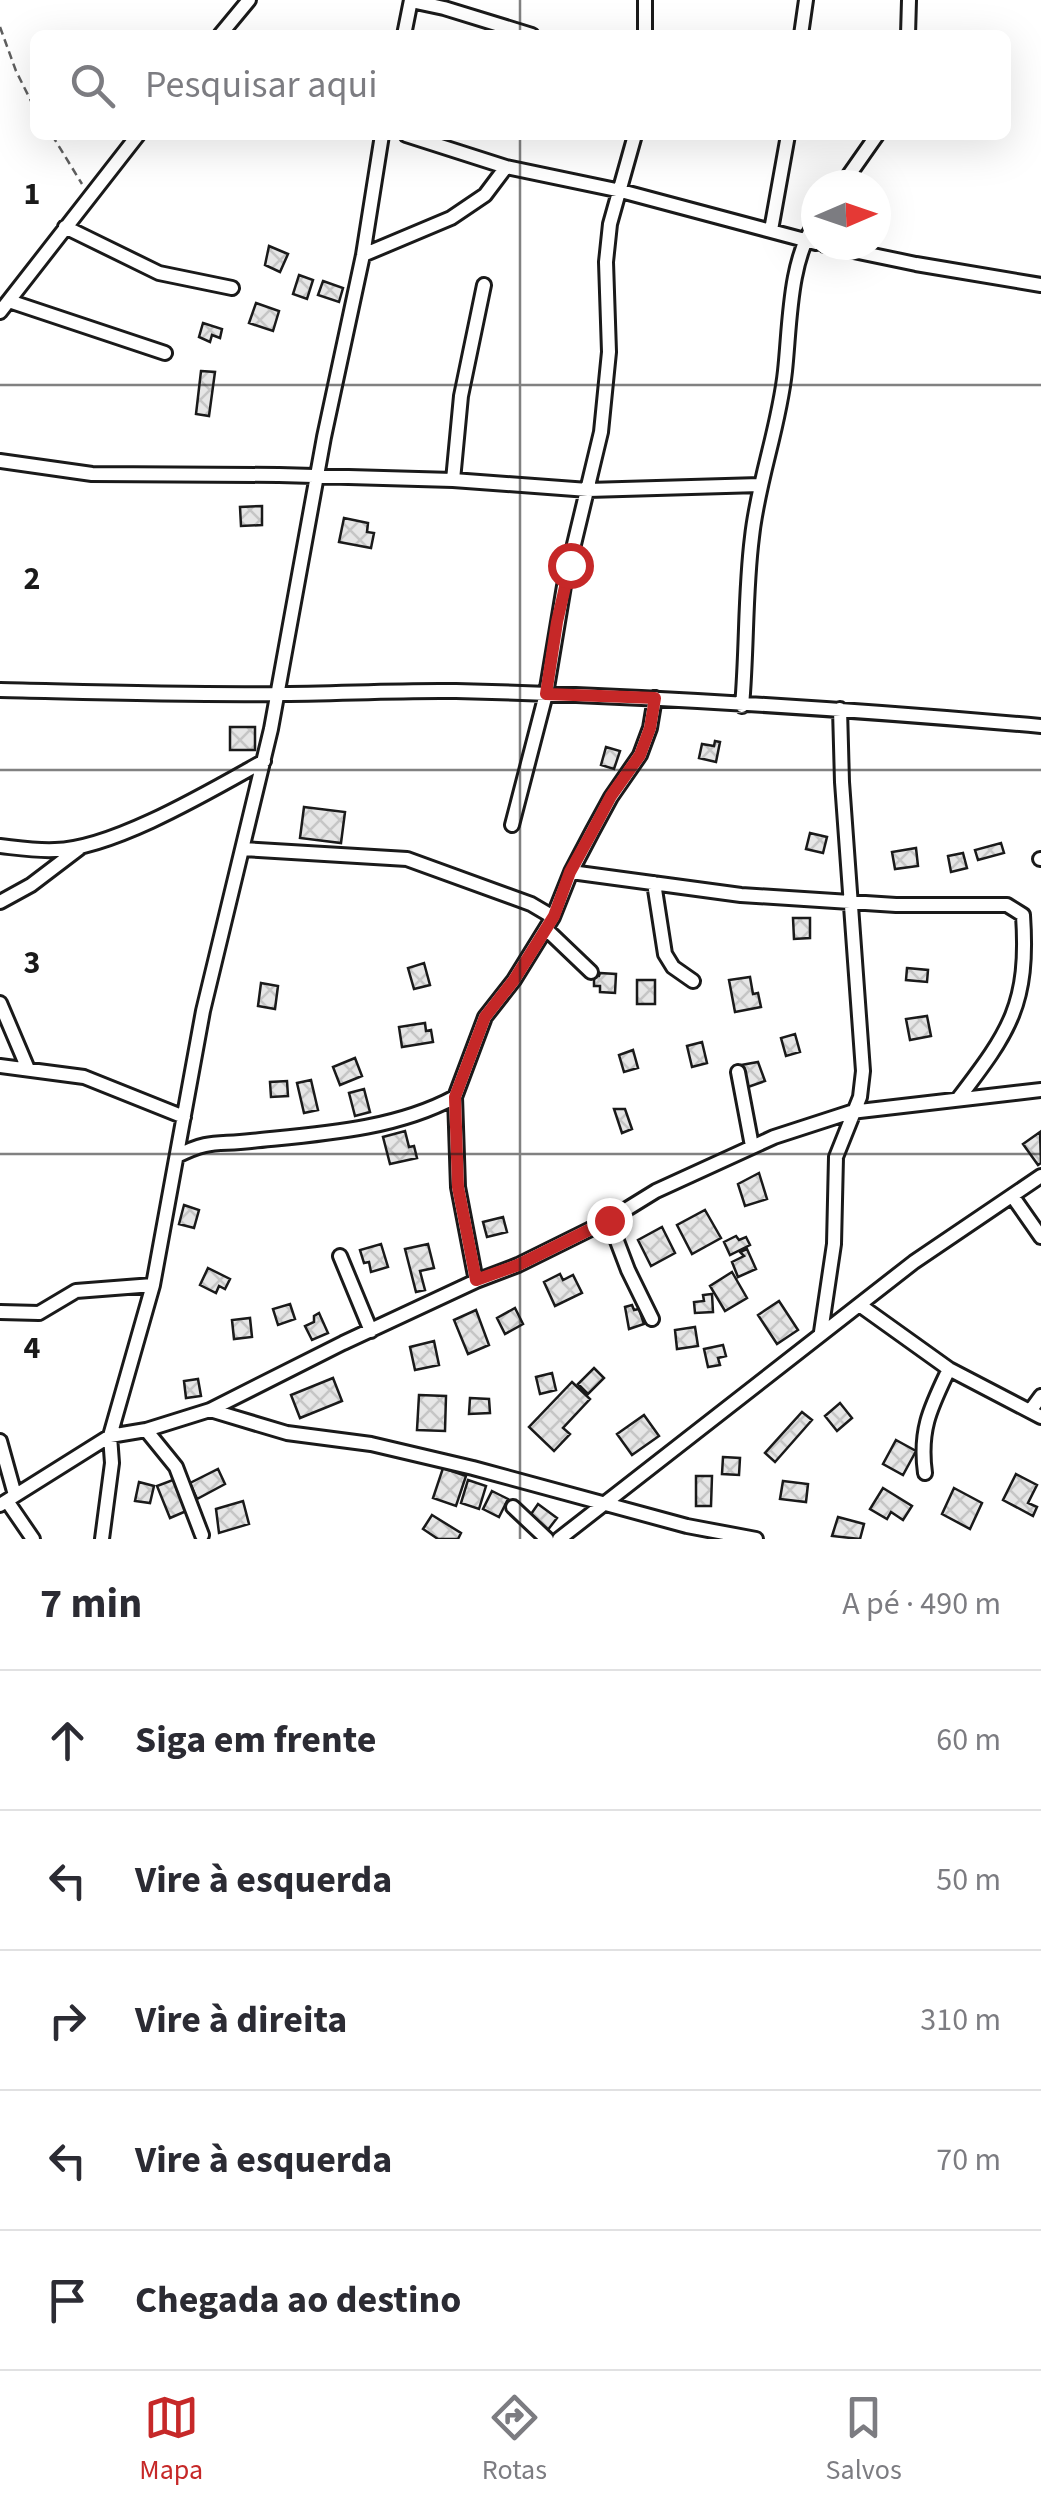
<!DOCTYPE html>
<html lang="pt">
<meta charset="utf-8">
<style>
:root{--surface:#fff;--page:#f2f2f3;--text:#2b2b33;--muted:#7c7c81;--line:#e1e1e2;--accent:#c62828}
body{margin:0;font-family:"Source Sans 3",sans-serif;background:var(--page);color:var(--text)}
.compass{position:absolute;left:801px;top:170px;width:90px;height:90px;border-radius:50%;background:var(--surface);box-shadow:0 10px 40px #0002;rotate:88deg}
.stop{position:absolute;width:30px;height:30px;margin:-22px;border:8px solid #c62828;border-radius:50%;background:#fff}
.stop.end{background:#c62828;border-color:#fff;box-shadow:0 2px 10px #0008}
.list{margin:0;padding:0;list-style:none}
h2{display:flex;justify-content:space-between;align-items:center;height:130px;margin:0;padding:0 40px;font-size:42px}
h2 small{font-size:32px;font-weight:400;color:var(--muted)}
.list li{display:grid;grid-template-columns:65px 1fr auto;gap:30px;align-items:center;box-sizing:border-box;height:140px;padding:0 40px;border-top:2px solid var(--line)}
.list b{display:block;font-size:38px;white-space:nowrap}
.list em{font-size:32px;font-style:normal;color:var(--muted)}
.icon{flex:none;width:55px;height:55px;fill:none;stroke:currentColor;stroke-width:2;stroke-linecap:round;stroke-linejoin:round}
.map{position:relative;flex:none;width:1041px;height:1539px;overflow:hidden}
.search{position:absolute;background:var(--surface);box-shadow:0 10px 40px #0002;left:30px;right:30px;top:30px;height:110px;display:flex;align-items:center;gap:25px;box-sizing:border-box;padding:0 35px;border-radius:15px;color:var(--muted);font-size:38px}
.sheet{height:830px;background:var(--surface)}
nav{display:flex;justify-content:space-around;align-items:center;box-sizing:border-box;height:140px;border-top:2px solid var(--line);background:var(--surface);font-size:28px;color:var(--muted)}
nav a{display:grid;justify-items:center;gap:5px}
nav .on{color:var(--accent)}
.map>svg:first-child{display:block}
.building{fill:url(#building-cross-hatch);stroke:#1a1a1a;stroke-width:2.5}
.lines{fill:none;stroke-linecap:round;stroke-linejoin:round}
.street-casing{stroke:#1a1a1a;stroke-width:18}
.path{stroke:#5f5f5f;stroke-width:2.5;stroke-dasharray:8 5;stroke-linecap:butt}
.street{stroke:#fff;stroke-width:12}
.route{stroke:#c62828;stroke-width:12}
.grid{fill:none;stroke:#1a1a1a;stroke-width:2.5;stroke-opacity:0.55}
.grid-label{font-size:32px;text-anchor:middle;font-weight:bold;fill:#1a1a1a;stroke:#fff;stroke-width:8;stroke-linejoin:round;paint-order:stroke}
</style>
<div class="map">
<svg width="1041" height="1539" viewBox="0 0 1041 1539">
<defs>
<pattern id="building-cross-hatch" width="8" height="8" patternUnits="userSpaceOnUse" patternTransform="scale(2.5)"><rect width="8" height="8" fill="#e6e6e6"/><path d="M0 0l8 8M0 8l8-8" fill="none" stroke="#c5c5c5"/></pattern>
</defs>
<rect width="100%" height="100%" fill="#fff"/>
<path class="building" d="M269,246L288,254L280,272L265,265Z
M299,275L313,280L307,299L293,294Z
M323,281L343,288L339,302L318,295Z
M256,303L279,311L273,331L249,323Z
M203,323L222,329L220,338L212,335L210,342L199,337Z
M201,371L215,372L209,416L196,414Z
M262,506V525L241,526L240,507Z
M344,518L368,523L367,532L374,533L371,548L339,542Z
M230,727H255V750H230Z
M715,741L720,742L716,762L699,758L702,744L714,746Z
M606,747L620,751L614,769L601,765Z
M304,807L345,812L341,843L300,838Z
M810,833L827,837L823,853L806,849Z
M1001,843L1004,853L978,860L975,850Z
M916,848L918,866L895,869L892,852Z
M963,853L967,868L951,872L948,856Z
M793,918H810V938L794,939Z
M424,963L430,985L414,989L408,968Z
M907,968L928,970L927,982L906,980Z
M600,973L616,974L615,993L600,992V986H594V976H599Z
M750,977L753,994L758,993L761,1007L735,1012L729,980Z
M637,980H655V1004H637Z
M261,983L278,986L275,1009L258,1006Z
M927,1016L931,1036L910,1040L906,1019Z
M425,1023L426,1031L431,1030L433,1042L402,1047L399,1027Z
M795,1034L800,1052L786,1056L781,1038Z
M702,1042L707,1063L692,1067L687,1046Z
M633,1050L638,1068L624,1072L619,1055Z
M355,1058L362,1076L340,1085L333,1067Z
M758,1062L765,1081L745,1088L741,1065Z
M311,1080L318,1110L304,1113L297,1083Z
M287,1081L288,1096L271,1097L270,1082Z
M364,1089L370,1112L355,1116L349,1093Z
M614,1109H625L632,1129L622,1133Z
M405,1131L409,1147L414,1146L417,1158L390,1164L383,1137Z
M1040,1132L1041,1163L1038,1165L1023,1144Z
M759,1173L767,1199L745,1206L738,1184Z
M184,1205L199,1210L194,1228L179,1224Z
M705,1210L721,1238L692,1254L677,1225Z
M503,1217L507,1232L487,1237L483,1222Z
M662,1227L675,1253L651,1266L638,1240Z
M736,1236L739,1240L746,1237L750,1245L730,1255L724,1242Z
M381,1244L388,1267L371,1272L369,1262L364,1263L360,1250Z
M428,1244L434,1268L420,1271L425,1290L416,1292L405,1249Z
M747,1249L756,1269L738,1277L732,1262L744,1256L740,1252Z
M208,1268L230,1279L225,1289L219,1286L216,1293L200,1285Z
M732,1272L747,1298L725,1311L710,1286Z
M560,1274L563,1280L573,1275L582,1293L555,1306L544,1282Z
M712,1294L713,1312L695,1313L694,1302L704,1301L703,1295Z
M779,1301L798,1330L777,1344L758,1315Z
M290,1304L295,1319L278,1325L273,1309Z
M632,1305L634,1310L639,1309L644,1324L629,1329L625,1307Z
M515,1308L523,1324L505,1334L497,1318Z
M476,1310L489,1345L468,1354L454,1320Z
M319,1313L328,1333L312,1340L305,1326L314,1322V1316Z
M250,1318L252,1337L234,1339L232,1320Z
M695,1327L698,1346L677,1349L675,1330Z
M434,1341L439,1365L415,1370L410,1347Z
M723,1345L726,1356L718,1358L720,1365L708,1367L704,1349Z
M594,1368L604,1378L588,1394L578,1384Z
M552,1373L556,1390L540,1394L536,1377Z
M333,1378L342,1401L300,1418L291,1395Z
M198,1379L201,1396L186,1398L184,1381Z
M572,1382L590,1399L563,1428L570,1434L554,1451L529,1427Z
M419,1395L446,1396L445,1431L417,1430Z
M470,1398L489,1399L490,1413L469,1414Z
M840,1403L852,1418L837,1431L825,1416Z
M802,1412L812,1420L775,1462L765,1453Z
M644,1415L659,1436L632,1455L617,1434Z
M896,1440L916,1451L903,1475L883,1464Z
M723,1457L740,1458L739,1475L722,1474Z
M443,1468L466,1476L456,1506L433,1498Z
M218,1469L225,1484L197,1499L190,1483Z
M1016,1474L1037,1485L1028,1503L1037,1507L1033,1516L1003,1500Z
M696,1476H712L711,1506H696Z
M178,1478L191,1509L170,1518L157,1486Z
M468,1480L486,1486L479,1509L461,1503Z
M783,1481L808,1484L806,1502L780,1499Z
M139,1482L154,1486L150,1503L135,1501Z
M883,1488L912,1506L903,1520L891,1512L887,1519L870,1509Z
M954,1488L982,1503L970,1529L942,1514Z
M492,1491L508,1499L499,1517L483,1509Z
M243,1501L249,1524L219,1533L216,1509Z
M538,1504L557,1518L547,1531L529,1517Z
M432,1515L461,1533L458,1539H438L423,1529Z
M838,1517L864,1524L860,1539L832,1536Z"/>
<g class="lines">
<g class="street-casing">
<path id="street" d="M411,1L444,8L532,35
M220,35L249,0
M404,35L411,0
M645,35V0
M801,35L806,0
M908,35L909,0
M406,135L506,167L621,191L816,243
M842,185L877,135
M65,227L159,273L232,288
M771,230L788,135
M825,245L916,264L1041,285
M363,255L451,218L485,195L506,167
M9,301L165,353
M0,312L138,135
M0,461L92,474L279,475L453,480L588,490L760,485
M453,480L461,396L484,285
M0,690C91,692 183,695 274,694C335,694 396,690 456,691C652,696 847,709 1041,726
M742,706C747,650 745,592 752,537C758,480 779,428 785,371C790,325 789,260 816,222
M512,825L546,694L564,586L601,432L609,352L606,262L610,224L635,135
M0,846C18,848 37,851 55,850C113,849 212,790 264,761
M242,849L407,859L531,904L553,917
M1040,859H1041
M571,872L741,895L896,905H1007L1023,915C1029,1004 1010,1031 958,1099
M654,883L665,954L673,967L693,981
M0,902L31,885L81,847
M546,929L591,972
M0,1003L28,1069
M0,1066L84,1077L184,1117
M738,1072L752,1146
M177,1156C210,1139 217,1145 251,1141C319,1134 394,1130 455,1097
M1013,1197L1041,1237
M609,1220L628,1270L652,1319
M340,1256L371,1331
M476,1281L458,1187L455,1097L485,1017L514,980L553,917L571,872L592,832L611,797L640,755L650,728L655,698
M861,1306L949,1369L1041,1417
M0,1312L39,1313L76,1291L153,1285
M821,1332L834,1244L836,1157L860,1097L863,1071L842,782L840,709
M210,1410L287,1433L371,1444L473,1468L687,1526L756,1539
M1030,1411L1041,1396
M146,1430L176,1467L202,1535
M0,1441L15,1495
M925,1473C919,1429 931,1407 949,1369
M7,1501L33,1539
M0,1505L110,1436L146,1430L210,1410L343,1343L476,1281L518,1265L609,1220L656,1191L774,1137L851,1112L1041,1090
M513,1507L547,1539
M102,1539L112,1463L110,1436L153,1285L203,1011L271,729L324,437L363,255L382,135
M559,1539L914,1262L1041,1176"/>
</g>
<path class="path" d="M0,27L16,71L35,109
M52,135L82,184"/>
<use href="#street" class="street"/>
</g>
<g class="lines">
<path class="route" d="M570,565L557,622L546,694L655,698L650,728L640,755L611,796L592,832L570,872L554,916L514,980L485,1017L455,1097L458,1187L476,1280L518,1265L609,1220"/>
</g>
<path class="grid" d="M520,0V35M520,135V1539M0,385H1041M0,770H1041M0,1154H1041"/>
<g class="grid-label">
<text x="32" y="204">1</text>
<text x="32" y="589">2</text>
<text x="32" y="973">3</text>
<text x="32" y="1358">4</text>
</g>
</svg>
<svg class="compass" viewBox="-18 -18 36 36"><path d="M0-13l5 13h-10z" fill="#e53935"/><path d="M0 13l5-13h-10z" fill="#7c7c81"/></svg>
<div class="stop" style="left:570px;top:565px"></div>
<div class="stop end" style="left:609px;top:1220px"></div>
<div class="search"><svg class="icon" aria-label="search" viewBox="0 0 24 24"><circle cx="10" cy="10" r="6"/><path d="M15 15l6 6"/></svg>Pesquisar aqui</div>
</div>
<section class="sheet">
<h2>7 min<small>A pé · 490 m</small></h2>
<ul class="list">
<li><svg class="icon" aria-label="ahead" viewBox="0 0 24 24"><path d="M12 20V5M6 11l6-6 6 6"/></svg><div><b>Siga em frente</b></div><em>60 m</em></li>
<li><svg class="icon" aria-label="left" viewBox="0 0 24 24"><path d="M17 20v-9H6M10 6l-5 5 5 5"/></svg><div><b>Vire à esquerda</b></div><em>50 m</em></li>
<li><svg class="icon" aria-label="right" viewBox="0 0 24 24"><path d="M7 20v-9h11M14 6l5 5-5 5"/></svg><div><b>Vire à direita</b></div><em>310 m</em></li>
<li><svg class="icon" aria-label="left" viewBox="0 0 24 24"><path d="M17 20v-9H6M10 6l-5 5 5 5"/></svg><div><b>Vire à esquerda</b></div><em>70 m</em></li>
<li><svg class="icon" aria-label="arrive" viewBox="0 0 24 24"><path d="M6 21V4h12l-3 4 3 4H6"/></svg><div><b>Chegada ao destino</b></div></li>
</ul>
</section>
<nav>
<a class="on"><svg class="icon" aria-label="map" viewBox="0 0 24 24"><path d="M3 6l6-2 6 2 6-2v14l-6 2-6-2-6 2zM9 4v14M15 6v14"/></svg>Mapa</a>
<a><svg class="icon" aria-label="directions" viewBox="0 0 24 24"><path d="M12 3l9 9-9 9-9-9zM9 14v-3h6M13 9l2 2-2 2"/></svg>Rotas</a>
<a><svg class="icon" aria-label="saved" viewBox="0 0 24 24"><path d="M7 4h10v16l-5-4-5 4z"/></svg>Salvos</a>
</nav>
